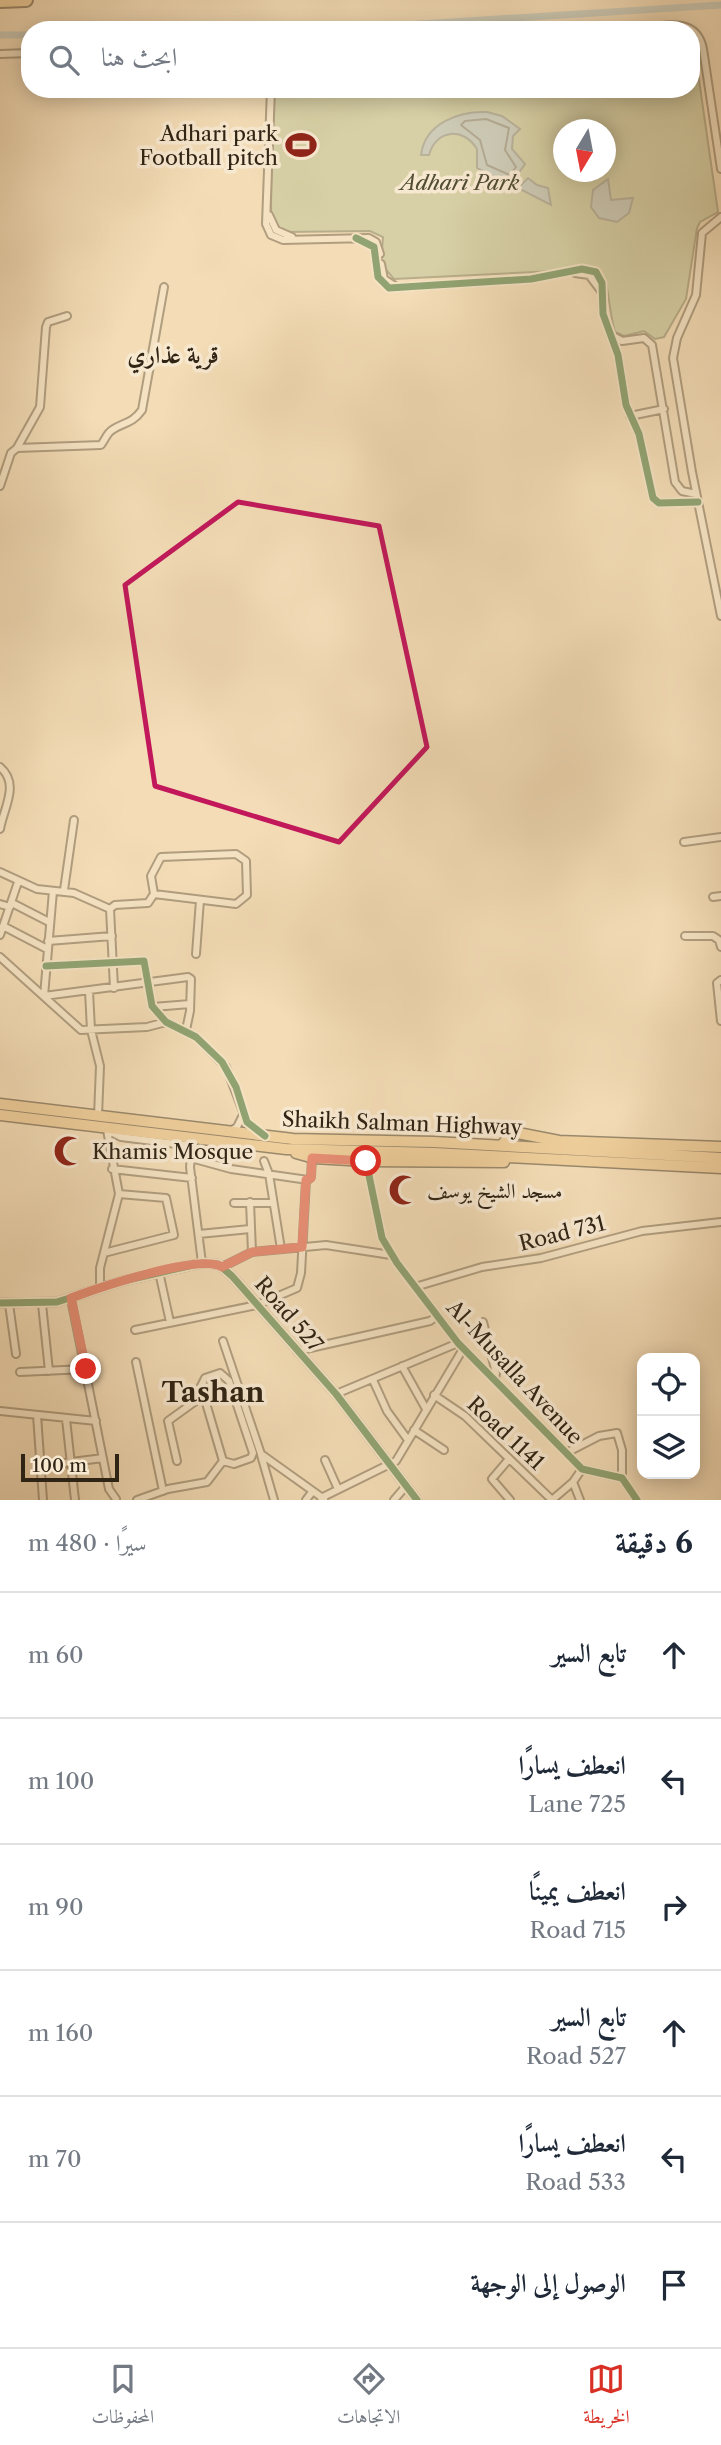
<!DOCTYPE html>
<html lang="ar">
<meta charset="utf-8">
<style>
:root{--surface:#fff;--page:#f6f6f7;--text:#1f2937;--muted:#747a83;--line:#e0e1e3;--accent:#d93025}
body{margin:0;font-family:"Libre Caslon Text",Amiri,serif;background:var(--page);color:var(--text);direction:rtl}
.controls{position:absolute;right:21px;bottom:21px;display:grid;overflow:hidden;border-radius:14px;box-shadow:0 4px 18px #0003}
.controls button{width:63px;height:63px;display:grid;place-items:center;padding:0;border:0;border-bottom:2px solid var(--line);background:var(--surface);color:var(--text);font:35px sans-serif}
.compass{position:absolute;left:553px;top:119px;width:63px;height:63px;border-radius:50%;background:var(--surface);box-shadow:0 4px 18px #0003;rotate:190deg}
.scale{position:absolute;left:21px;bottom:18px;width:98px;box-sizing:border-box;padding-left:7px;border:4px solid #302414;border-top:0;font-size:19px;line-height:24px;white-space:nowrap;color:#302414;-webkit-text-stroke:5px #f7e8d0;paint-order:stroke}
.stop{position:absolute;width:21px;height:21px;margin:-16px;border:5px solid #d93025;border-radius:50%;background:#fff}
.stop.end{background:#d93025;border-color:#fff;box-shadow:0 2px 7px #0008}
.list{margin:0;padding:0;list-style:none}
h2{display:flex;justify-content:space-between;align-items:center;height:91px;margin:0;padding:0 28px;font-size:30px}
h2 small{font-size:23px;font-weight:400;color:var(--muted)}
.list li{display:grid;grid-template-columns:46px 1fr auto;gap:21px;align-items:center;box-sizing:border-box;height:126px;padding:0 28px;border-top:2px solid var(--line)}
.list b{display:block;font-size:26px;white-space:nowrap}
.list p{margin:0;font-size:23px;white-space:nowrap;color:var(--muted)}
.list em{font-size:23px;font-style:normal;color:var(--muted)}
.icon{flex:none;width:38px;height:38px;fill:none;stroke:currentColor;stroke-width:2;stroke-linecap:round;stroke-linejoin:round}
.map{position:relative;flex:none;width:721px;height:1500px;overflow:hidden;direction:ltr}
.search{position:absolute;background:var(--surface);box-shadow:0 4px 18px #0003;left:21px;right:21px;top:21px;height:77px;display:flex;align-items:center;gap:18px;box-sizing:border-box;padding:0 24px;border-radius:28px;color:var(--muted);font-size:26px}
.sheet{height:847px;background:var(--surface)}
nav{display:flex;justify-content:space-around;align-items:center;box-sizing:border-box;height:98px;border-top:2px solid var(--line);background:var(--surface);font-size:19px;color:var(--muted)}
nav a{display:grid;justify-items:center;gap:4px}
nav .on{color:var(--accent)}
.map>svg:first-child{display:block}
.green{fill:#b5c293;stroke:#727354;stroke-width:2;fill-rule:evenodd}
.water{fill:#a2b8bb;stroke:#747d78;stroke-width:2}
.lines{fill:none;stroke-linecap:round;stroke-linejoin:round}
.shore{stroke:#696e68;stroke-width:2}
.canal{stroke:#a2b8bb;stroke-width:7}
.minor-casing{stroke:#61523d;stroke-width:10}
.tertiary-casing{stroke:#61523d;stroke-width:11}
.primary-casing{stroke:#302414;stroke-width:13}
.motorway-casing{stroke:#302414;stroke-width:16}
.minor{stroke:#f7e8d0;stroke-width:6}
.tertiary{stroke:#f7e8d0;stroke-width:8}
.primary{stroke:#eabe7c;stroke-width:10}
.motorway{stroke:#eabe7c;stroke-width:12}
.cycleway-casing{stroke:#f7e8d0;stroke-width:11}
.cycleway{stroke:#1b5e20;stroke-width:7}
.route{stroke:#d93025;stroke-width:9}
.marked{fill:none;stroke:#c2185b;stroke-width:5;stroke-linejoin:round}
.labels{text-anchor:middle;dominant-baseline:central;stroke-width:7;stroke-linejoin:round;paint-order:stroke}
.poi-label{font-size:21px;fill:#302414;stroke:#f7e8d0;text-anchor:start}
.park-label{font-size:21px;font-style:italic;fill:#514c34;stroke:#f7e8d0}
.street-label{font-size:21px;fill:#302414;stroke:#f7e8d0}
.quarter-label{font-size:24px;font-weight:bold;fill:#302414;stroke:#f7e8d0}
.district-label{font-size:28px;font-weight:bold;fill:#302414;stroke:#f7e8d0}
</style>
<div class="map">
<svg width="721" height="1500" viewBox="0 0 721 1500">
<rect width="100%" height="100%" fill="#f3dcb7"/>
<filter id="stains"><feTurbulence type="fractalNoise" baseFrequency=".00286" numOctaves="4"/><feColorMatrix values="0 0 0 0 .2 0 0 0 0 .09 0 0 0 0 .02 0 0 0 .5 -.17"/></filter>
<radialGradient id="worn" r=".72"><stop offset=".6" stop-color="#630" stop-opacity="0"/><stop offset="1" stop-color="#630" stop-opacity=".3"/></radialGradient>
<path class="green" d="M691,45L695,52L718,212L700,222L697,228L686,299L664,337L655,339L644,331L624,336L615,332C602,286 618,254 556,271L394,279L381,264L383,237L370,231L283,232L271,216L272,89H691ZM564,130H606V172H564Z"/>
<path class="water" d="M487,112L502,116L520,129L513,136L512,149L525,164L510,185L477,168V149C464,127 436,129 429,155H421C425,123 459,111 487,112Z
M528,178L537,185L548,188L551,205L518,188Z
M608,179L611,200L633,198L629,213L617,222L599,218L591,207L593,190Z"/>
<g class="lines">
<path class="shore" d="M486,119L509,128L505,150L516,167L510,175L487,165L480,140L461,125L465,121Z"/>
<path class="canal" d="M325,30L721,5
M0,35H30"/>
<g class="minor-casing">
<path id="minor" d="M634,30C660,27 696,14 703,49L721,169
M0,54L30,53
M271,89L266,224L271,235L283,240L369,238L376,242L380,254
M269,215L276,230L292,237
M721,217L702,233L696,295L677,338L673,358L692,472L721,616
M356,238L374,247L378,277L389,288L531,279L582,269L596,272L602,283L603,314L618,355L626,405L639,434L653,498L659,503L698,502
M381,264L384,279L395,286
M575,273L589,275L601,291
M611,335L622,341L644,338L652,345L675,482L682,491L696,494
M630,416L664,409
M17,448L40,407L46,327L48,322L67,316
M0,486L11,453L17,448L101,445C105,440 107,433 112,430C124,422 132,424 142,410L164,287
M0,767C20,784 4,807 0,829
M684,842L721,837
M0,872L37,889L74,893L110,909
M64,890L74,820
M53,891L44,996L188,977L191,979L190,1011L186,1030
M713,897L721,896
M12,903L49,922
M0,904L10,907
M110,909L115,905L148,903L154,894L236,904L247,895L246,861L236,854L161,857L151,876L154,894
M110,909L114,988
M3,926L47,949
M0,935L18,882
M685,936H713L719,940L721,947
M48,941L112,936
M196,954L200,900
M0,957L81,1030L147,1027L166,1022
M46,966L144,961L152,1006L166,1022L196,1037L226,1067L247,1122L262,1134
M721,980L717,983L721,1021
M89,991L91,1030L100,1066L98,1116
M153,1007L190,1004
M107,1130L121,1137L192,1146
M232,1130L237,1127L244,1113
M193,1140L190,1167L202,1263
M191,1158L231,1169L308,1180L311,1177L312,1158
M264,1161L269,1174L281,1249
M366,1161L382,1238L397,1263L458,1343L582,1469L622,1478L637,1500
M112,1169L192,1178
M250,1202L252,1252
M234,1203H272
M199,1234L250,1229
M104,1253L174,1235L166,1198L119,1194
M222,1267L252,1252L326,1245L391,1255
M159,1272L170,1322
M415,1287L482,1267L541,1258L642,1231L721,1222
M100,1288V1268L119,1194L107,1130
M71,1299L109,1489L116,1499
M9,1304L16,1354
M42,1304L49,1371
M483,1322L496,1373L495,1379
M135,1330L257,1305L297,1288L301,1273L306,1180
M223,1341L261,1454L324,1499
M297,1351L430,1321L437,1316
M136,1362L163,1491
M402,1366L426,1409
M20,1372L86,1369
M220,1373L229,1381L253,1453L251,1458L234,1464L223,1461L201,1386L205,1378Z
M373,1380L387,1411L408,1440
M336,1394L458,1343
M434,1395L465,1416L552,1500L573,1482L582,1469
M0,1411L96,1421
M37,1415L43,1500
M66,1419L75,1500
M414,1430L444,1450
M566,1453L599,1436L617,1433L622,1450V1478
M261,1455L274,1500
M509,1459L492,1479L510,1500
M325,1460L338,1489
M177,1461L168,1421L204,1395
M40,1466L103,1458
M573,1482L580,1500
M321,1498L396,1461L463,1349
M137,1500L168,1489L207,1482L223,1461
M306,1500L312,1492
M394,1500L406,1486"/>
</g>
<g class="tertiary-casing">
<path id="tertiary" d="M0,1303L57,1302L123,1281L202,1263L218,1264L232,1276L336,1394L417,1500"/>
</g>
<g class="primary-casing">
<path id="primary" d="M0,1104L293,1139L434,1142L721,1158
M0,1115L286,1149L433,1153L721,1168
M502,1145L508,1138L518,1133L559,1141L721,1147
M296,1153L314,1158L366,1161L504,1162"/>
</g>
<g class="motorway-casing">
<path id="motorway" d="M0,1L26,0"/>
</g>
<use href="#minor" class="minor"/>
<use href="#tertiary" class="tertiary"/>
<use href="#primary" class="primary"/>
<use href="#motorway" class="motorway"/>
<g class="cycleway-casing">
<path id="cycleway" d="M356,238L374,247L378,277L389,288L531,279L582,269L596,272L602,283L603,314L618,355L626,405L639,434L653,498L659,503L698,502
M46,966L144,961L152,1006L166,1022L196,1037L222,1062L236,1087L247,1122L265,1136
M366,1161L382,1238L397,1263L458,1343L582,1469L622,1478L637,1500
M0,1303L57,1302L123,1281L202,1263L218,1264L232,1276L336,1394L417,1500"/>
</g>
<use href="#cycleway" class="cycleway"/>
</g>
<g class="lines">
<path class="route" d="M86,1369L71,1298C98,1288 200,1253 222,1267L252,1252L302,1247L306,1180L311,1178L312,1158L366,1161"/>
</g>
<path d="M0 0H721V1500H0ZM238,502L379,526L427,747L339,842L155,786L125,585Z" fill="#f3dcb7" fill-opacity=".55" fill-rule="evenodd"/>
<path class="marked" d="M238,502L379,526L427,747L339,842L155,786L125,585Z"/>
<defs>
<g id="stadium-bare" transform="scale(2.415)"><path d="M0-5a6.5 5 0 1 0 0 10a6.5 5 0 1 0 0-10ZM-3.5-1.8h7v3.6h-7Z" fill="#8f2418" stroke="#f7e8d0" stroke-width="2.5" paint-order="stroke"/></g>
<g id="mosque-bare" transform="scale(2.415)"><path d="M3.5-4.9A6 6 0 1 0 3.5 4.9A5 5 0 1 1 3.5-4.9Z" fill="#8f2418" stroke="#f7e8d0" stroke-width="2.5" paint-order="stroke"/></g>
</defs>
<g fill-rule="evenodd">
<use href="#stadium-bare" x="301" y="145"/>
<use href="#mosque-bare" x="69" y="1151"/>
<use href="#mosque-bare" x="404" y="1190"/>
</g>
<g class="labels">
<g class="poi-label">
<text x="278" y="133" text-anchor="end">Adhari park<tspan x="278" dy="24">Football pitch</tspan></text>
<text x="92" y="1151">Khamis Mosque</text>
<text x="427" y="1190">مسجد الشيخ يوسف</text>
</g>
<g class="park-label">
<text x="460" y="182">Adhari Park</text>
</g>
<g class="street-label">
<text transform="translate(402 1123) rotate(2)">Shaikh Salman Highway</text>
<text transform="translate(562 1233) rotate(-14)">Road 731</text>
<text transform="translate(289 1314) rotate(49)">Road 527</text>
<text transform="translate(515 1372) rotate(47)">Al-Musalla Avenue</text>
<text transform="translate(506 1433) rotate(43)">Road 1141</text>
</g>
<g class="quarter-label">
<text x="173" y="354">قرية عذاري</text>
</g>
<g class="district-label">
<text x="213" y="1392">Tashan</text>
</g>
</g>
<rect width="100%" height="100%" filter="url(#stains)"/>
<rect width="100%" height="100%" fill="url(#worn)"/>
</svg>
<div class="controls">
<button><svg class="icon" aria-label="locate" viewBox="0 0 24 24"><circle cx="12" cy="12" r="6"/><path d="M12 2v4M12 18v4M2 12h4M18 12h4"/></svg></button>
<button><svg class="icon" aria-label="layers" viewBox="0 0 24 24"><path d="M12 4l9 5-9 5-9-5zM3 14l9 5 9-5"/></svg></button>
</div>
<svg class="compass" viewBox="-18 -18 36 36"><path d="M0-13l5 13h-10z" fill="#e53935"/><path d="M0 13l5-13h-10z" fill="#747a83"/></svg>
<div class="scale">100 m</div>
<div class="stop" style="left:366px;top:1161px"></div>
<div class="stop end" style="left:86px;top:1369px"></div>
<div class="search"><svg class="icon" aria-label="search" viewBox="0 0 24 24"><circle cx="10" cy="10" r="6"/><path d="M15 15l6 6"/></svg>ابحث هنا</div>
</div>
<section class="sheet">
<h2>6 دقيقة<small>سيرًا · 480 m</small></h2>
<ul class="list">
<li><svg class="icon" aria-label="ahead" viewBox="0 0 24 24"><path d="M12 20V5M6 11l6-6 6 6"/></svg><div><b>تابع السير</b></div><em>60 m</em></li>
<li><svg class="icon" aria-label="left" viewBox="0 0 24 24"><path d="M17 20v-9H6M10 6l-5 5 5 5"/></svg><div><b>انعطف يسارًا</b><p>Lane 725</p></div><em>100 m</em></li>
<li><svg class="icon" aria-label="right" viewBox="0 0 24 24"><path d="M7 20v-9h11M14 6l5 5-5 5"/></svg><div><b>انعطف يمينًا</b><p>Road 715</p></div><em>90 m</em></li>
<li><svg class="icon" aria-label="ahead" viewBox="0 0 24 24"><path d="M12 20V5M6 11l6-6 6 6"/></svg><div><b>تابع السير</b><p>Road 527</p></div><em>160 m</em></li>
<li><svg class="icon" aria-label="left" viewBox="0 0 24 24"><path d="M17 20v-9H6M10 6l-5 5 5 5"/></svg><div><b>انعطف يسارًا</b><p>Road 533</p></div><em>70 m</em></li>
<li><svg class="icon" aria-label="arrive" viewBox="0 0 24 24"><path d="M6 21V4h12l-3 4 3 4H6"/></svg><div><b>الوصول إلى الوجهة</b></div></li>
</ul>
</section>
<nav>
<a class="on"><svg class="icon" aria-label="map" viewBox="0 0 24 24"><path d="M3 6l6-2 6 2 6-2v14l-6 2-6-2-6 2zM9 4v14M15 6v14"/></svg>الخريطة</a>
<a><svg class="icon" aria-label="directions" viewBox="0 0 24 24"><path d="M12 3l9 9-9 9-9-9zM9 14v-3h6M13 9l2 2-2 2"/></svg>الاتجاهات</a>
<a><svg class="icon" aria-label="saved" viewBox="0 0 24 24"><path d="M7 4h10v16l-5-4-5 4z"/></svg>المحفوظات</a>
</nav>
